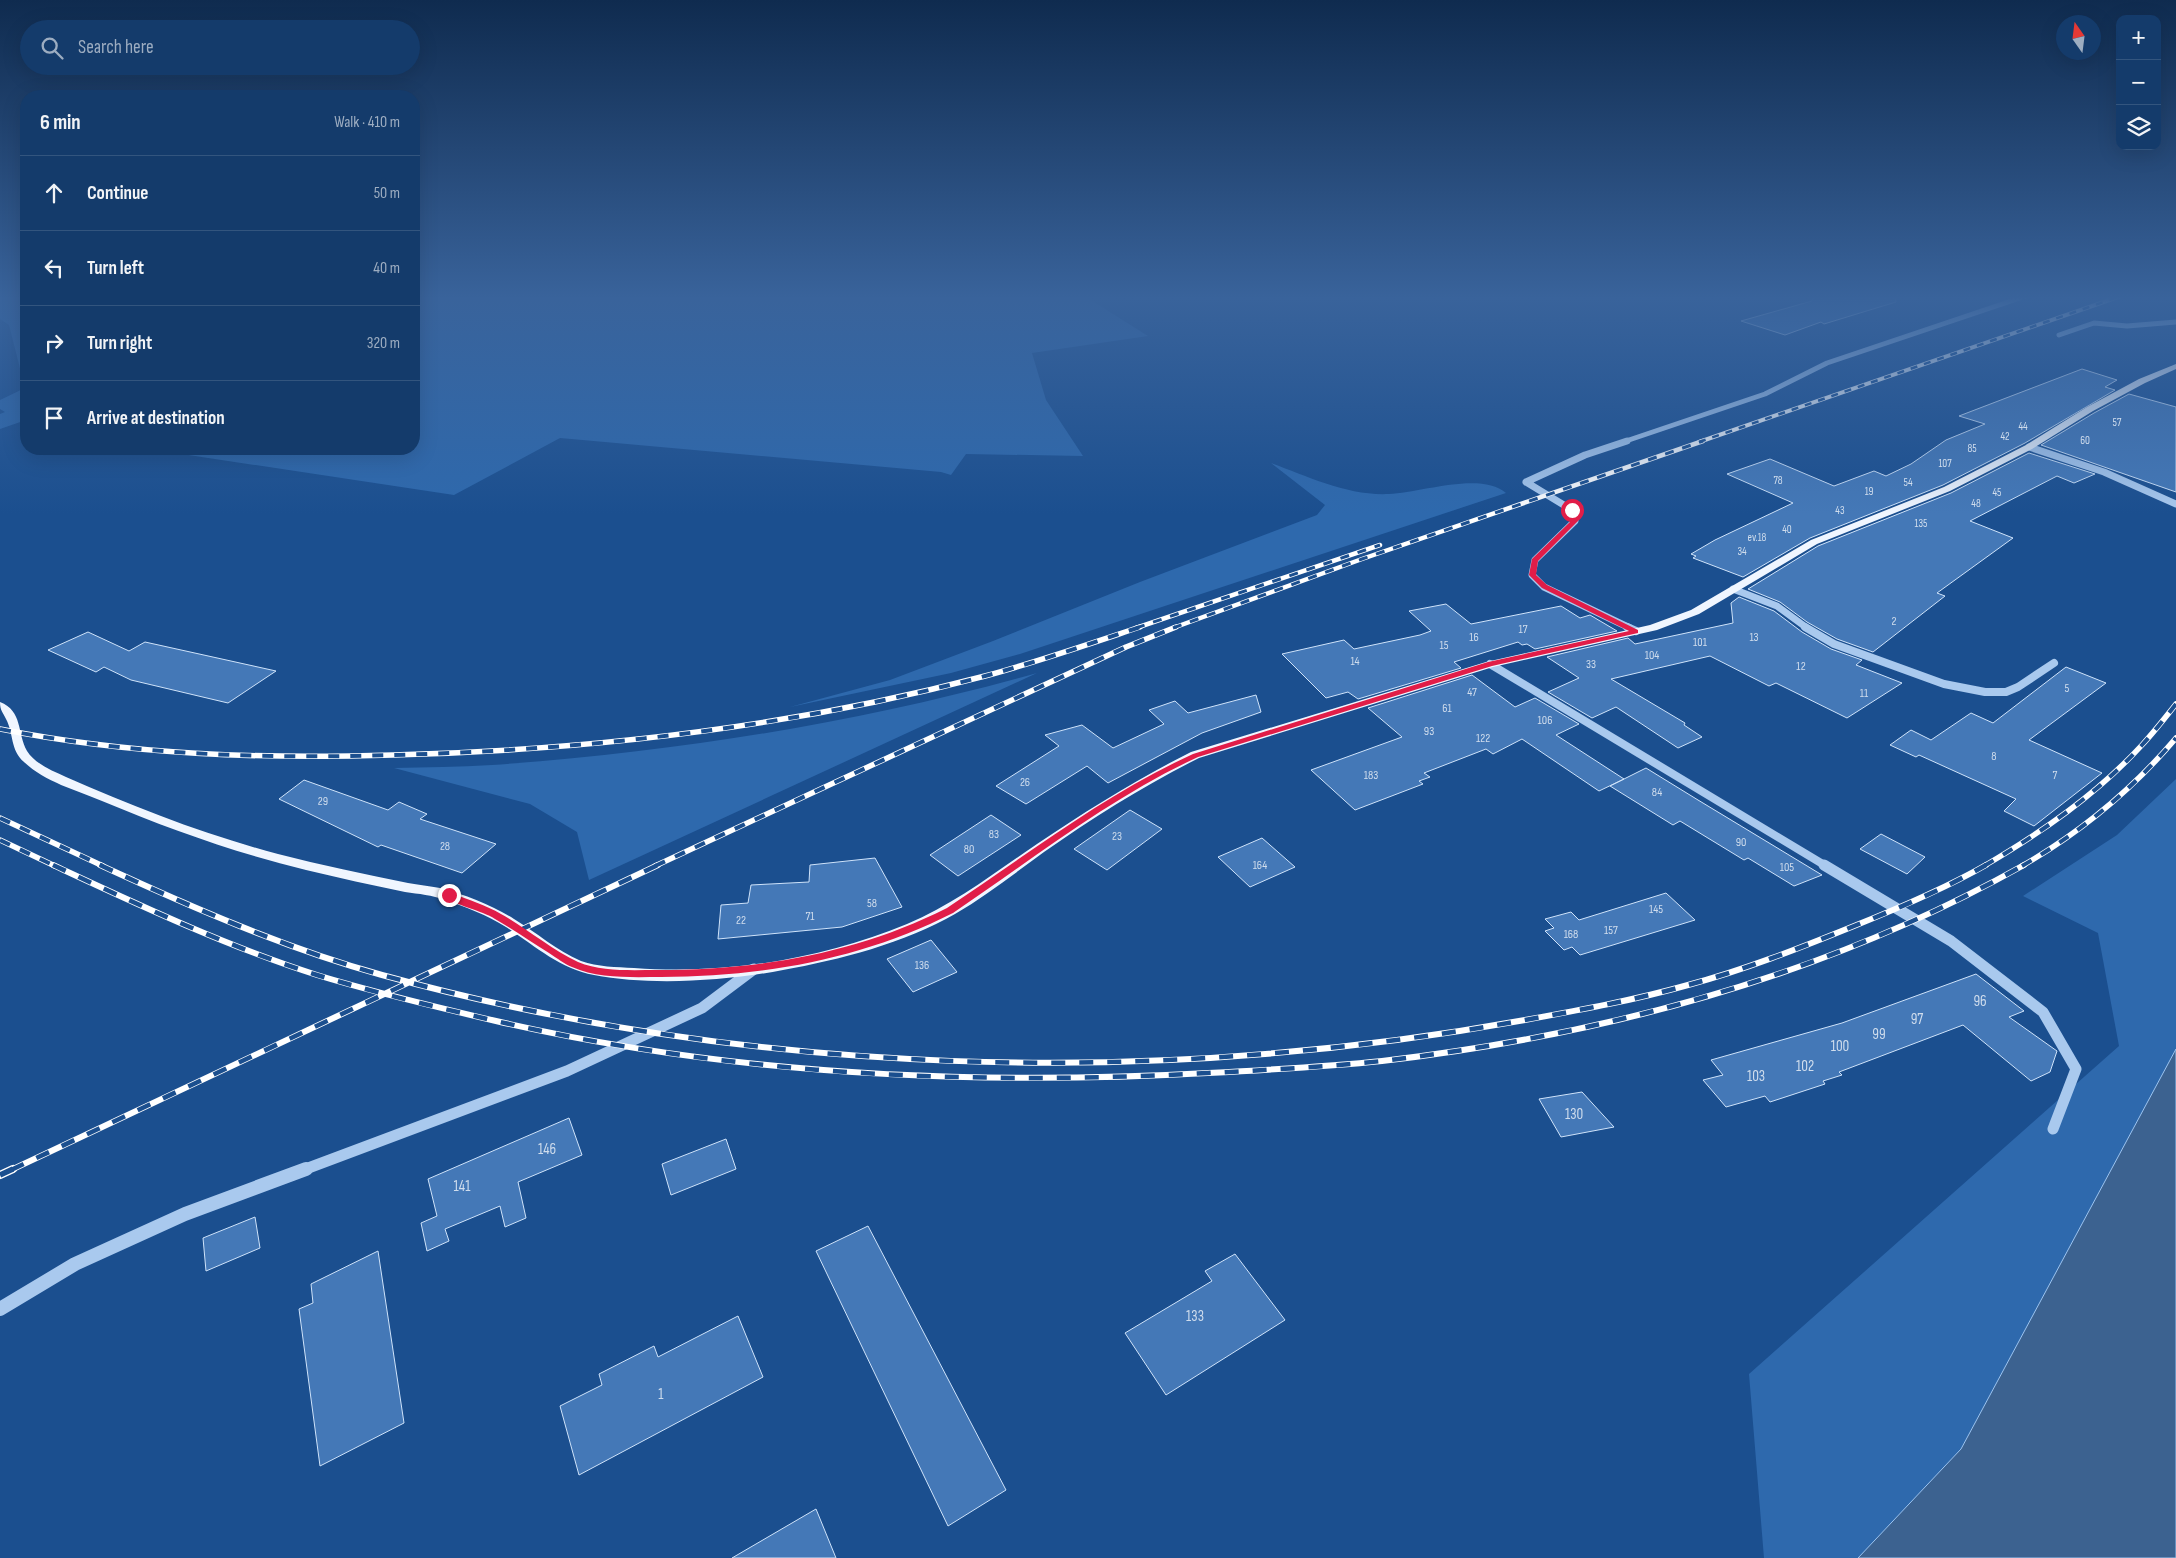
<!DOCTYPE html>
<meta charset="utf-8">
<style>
:root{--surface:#143b6b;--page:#1d4271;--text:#f1f3f6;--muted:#9dadc1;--line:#33557e}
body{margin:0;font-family:"Sofia Sans Condensed",sans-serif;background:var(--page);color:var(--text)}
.controls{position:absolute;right:15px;top:15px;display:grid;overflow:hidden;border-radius:10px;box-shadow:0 5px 20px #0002}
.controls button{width:45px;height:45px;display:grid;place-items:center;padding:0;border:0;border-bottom:1px solid var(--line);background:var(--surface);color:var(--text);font:25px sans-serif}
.compass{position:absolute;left:2056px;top:15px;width:45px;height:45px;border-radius:50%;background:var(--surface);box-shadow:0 5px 20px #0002;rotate:346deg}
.stop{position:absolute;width:15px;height:15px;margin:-11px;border:4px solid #e11d48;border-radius:50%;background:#fff}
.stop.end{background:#e11d48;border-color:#fff;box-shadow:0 1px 5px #0008}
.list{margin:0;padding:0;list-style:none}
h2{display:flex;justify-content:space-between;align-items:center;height:65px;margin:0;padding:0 20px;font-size:21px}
h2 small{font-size:16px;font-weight:400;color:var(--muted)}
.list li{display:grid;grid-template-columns:32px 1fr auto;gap:15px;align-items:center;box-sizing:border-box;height:75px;padding:0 20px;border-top:1px solid var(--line)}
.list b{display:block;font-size:19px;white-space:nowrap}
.list em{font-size:16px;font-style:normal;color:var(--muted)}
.icon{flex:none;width:28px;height:28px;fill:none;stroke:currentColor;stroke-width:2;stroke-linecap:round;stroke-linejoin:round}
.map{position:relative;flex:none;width:2176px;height:1558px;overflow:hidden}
.search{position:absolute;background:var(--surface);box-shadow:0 5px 20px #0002;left:20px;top:20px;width:400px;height:55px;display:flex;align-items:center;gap:12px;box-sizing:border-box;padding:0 18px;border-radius:28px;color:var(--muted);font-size:19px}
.panel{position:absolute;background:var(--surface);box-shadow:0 5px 20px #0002;left:20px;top:90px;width:400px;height:365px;border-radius:20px}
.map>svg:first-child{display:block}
.green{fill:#2e69ad}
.water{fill:#3c6290;stroke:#9cc4f0}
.building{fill:#4478b7;stroke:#cfe3fa}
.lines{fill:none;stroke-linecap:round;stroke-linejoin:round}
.minor-far4{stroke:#a9c9ee;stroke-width:5}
.minor-far3{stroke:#a9c9ee;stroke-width:7}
.minor-far2{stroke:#a9c9ee;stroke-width:8}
.minor-far1{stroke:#a9c9ee;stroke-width:11}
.minor{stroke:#a9c9ee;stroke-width:14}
.major{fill:#f0f6ff;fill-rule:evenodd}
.rail-far4-casing{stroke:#fff;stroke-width:4}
.rail-far3-casing{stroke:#fff;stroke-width:4.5}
.rail-far2-casing{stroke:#fff;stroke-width:5.5}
.rail-far1-casing{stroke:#fff;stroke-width:6}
.rail-casing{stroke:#fff;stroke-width:8}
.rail-far4{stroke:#1b4f8f;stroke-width:2.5;stroke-dasharray:7;stroke-linecap:butt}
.rail-far3{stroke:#1b4f8f;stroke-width:3;stroke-dasharray:9;stroke-linecap:butt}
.rail-far2{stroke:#1b4f8f;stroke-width:4;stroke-dasharray:11;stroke-linecap:butt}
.rail-far1{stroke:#1b4f8f;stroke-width:4.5;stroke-dasharray:14;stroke-linecap:butt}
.rail{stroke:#1b4f8f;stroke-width:5.5;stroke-dasharray:18;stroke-linecap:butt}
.route{fill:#e11d48}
.labels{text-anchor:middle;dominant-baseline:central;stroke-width:4;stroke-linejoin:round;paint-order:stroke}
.far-number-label{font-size:11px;fill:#d0dded}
.number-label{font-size:12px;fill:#d0dded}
.near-number-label{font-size:15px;fill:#d0dded}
</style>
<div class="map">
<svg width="2176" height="1558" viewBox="0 0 2176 1558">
<rect width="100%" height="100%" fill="#1b4f8f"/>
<path class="green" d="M0,296H26V420L0,429V414L5,412L0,409V400L25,388L9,325L0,319Z
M414,296H1078L1091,300L1148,336L1032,353L1046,400L1083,456L966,454L951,475L941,472L560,438L454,495L149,449H414Z
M1271,463C1309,477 1348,496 1389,494C1420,493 1481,471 1506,493L1020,654L951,673L790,707L890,680L993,641L1140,582L1317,515L1325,505Z
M1037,673L589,880L577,832L530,804L394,768C426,767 459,767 492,765C676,752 859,723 1037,673Z
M2176,779V1049L2162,1077L1961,1449L1858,1558H1764L1749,1374L2119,1046L2098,933L2023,896L2117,835Z"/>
<path class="water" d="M2176,1049V1558H1858L1961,1449Z"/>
<path class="building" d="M1812,296H1895L1896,302L1824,324L1821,322L1785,335L1741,321L1812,301Z
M2082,369L2117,380L2105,387L2115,390L2025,443L1943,485L1810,538L1743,577L1693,558L1696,556L1691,554L1715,540L1793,503L1727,474L1770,459L1834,486L1874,471L1886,476L1911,464L1946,440L1985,424L1959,416Z
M2129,394L2176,407V492L2041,445L2094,413Z
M2029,453L2095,474L2074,483L2057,476L1970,521L2013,538L1937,593L1945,596L1873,652L1837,639L1807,622L1780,602L1748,589L1818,546L1951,493Z
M1739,597L1774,611L1802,632L1831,649L1862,660L1856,665L1902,683L1847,718L1776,683L1769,686L1710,656L1611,679L1685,723L1684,725L1702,737L1678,748L1616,707L1592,718L1548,692L1579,678L1547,657L1628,638L1635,644L1733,623L1731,603Z
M1446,604L1471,624L1561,606L1580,618L1590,615L1617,631L1535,649L1527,644L1522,645L1518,642L1454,662L1461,668L1358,699L1348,692L1326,698L1282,654L1344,640L1354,649L1420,635L1431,631L1409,611Z
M88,632L129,651L145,642L276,671L228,703L131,680L104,667L96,672L48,650Z
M2066,667L2106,683L2029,740L2102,773L2034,826L2004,811L2016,799L1919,755L1916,757L1890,745L1911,730L1931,740L1971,713L1993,723Z
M1472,675L1515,707L1535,698L1579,724L1556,735L1624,779L1599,791L1522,739L1493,754L1486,749L1424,773L1430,777L1419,781L1423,784L1355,810L1311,770L1402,737L1368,708Z
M1256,695L1261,712L1202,733L1108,783L1087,766L1026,804L996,786L1059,746L1045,735L1082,725L1113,748L1164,724L1149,710L1175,701L1188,713Z
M1646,768L1698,800L1822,875L1794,886L1748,858L1744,860L1680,821L1673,825L1610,786Z
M304,780L388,810L399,802L427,814L420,819L496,844L462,873L381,845L378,847L279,799Z
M1130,810L1162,829L1107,870L1074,849Z
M991,815L1021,835L958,876L930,855Z
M1881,834L1925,857L1907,874L1860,849Z
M1262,838L1295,867L1250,887L1218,857Z
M875,858L902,907L842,927L718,939L721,905L748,903L751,885L809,882L810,865Z
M1666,893L1695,920L1580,955L1572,947L1564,950L1545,931L1554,928L1545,919L1571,912L1579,920Z
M931,940L957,972L913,992L887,959Z
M1976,974L2024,1011L2009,1017L2057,1051L2050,1072L2031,1081L1963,1025L1839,1072L1842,1075L1823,1081L1825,1084L1770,1102L1765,1096L1726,1107L1703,1080L1723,1075L1711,1060L1842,1023Z
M1582,1092L1614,1127L1561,1137L1539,1099Z
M569,1118L582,1155L518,1182L526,1218L505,1227L500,1206L445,1229L449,1241L427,1251L421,1223L437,1216L428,1179Z
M726,1139L736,1169L671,1195L662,1164Z
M255,1217L260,1248L206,1271L203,1238Z
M868,1226L1006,1490L948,1526L816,1251Z
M378,1251L404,1423L320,1466L299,1309L313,1303L311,1284Z
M1235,1254L1285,1320L1166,1395L1125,1333L1212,1281L1205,1271Z
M738,1316L763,1377L579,1475L560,1406L602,1385L599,1374L654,1346L658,1357Z
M816,1509L836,1558H732Z"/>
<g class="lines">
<path class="minor-far4" d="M2059,335L2094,323L2127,326L2176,322
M1623,442L1765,394L1827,363L2026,296"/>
<path class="minor-far3" d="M2029,447L2104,472L2176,504
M1526,482L1585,455L1627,441
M1526,482L1572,510L1575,521L1535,560L1532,575L1544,587L1630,628
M1733,589L1777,606L1807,628"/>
<path class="minor-far2" d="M1627,627L1636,631
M1805,627L1834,644L1944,684L1985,692H2006L2018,687L2054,663
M1490,664L1826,866"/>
<path class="minor-far1" d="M1824,865L1951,941L2043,1012L2076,1069L2053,1129
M303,1170L567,1071L702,1008L754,969"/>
<path class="minor" d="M0,1309L75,1264L185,1214L306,1169"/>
<path class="major" d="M2176,364V369L2145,383L2093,411L2032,449L1950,491L1817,544L1699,614L1657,630L1493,667L1199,758C1145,785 1094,817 1044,852C1015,873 986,896 955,914C905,943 839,960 783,970C727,981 650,986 594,975C560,969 535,946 506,927C487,915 466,907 445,900C432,895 419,894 405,892C372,885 339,878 306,870C236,853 169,829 102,801C76,790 45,782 24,762C10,750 14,734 6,719C3,712 0,711 0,702C23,711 17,733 27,751C35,764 53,771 66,777C134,807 206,835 278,854C321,865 364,874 408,883C418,885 430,886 440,888C466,895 492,905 514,919C536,932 557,951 581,961C598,967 616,967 634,968C724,975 823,959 907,924C955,904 994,873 1037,844C1086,811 1137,779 1191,752L1486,662L1650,625L1691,610L1811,540L1944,487L2026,445L2087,407L2139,379Z"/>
<g class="rail-far4-casing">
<path id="rail-far4" d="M1699,442L2121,296"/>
</g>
<g class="rail-far3-casing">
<path id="rail-far3" d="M1136,628L1380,545
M1173,628L1362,559L1703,441"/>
</g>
<g class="rail-far2-casing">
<path id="rail-far2" d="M0,729C130,755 261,759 393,755C592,750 792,727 985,676C1037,662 1089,644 1140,627
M0,818L103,866
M0,840L55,866
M655,866L1126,647L1176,627
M1984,866C2042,832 2096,795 2142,745C2154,732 2165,718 2176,704
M2022,866C2081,832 2132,790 2176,738"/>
</g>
<g class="rail-far1-casing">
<path id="rail-far1" d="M53,865C139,905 226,946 317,975C376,993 436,1007 496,1021C730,1075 969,1086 1208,1073C1266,1070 1324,1067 1382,1061C1605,1035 1828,975 2024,865
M100,865C191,907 285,948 382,975C751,1076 1149,1088 1525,1020C1580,1010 1635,1000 1688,985C1744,970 1800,948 1854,926C1899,908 1944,889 1986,865
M11,1170L658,865"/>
</g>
<g class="rail-casing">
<path id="rail" d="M0,1175L13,1169"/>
</g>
<use href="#rail-far4" class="rail-far4"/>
<use href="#rail-far3" class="rail-far3"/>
<use href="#rail-far2" class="rail-far2"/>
<use href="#rail-far1" class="rail-far1"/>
<use href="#rail" class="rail"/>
</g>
<linearGradient id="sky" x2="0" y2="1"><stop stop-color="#0f2b4f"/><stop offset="0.58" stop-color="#39639b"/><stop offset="1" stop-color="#39639b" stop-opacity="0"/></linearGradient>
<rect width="2176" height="514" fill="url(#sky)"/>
<path class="route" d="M1572,508L1575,510L1578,521L1538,561L1536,575L1547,585L1638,630V633L1492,666L1198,757C1111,797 1033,859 953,913C862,959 763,977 661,977C632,977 599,979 572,967C564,964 557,958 549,953C531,942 514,930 495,919C482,910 454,906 444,895L445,893H452C468,900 486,905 501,914C526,928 552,950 578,962C602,972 632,970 657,970C758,970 856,954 947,908C1027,855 1105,794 1193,754L1488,662L1629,631L1542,588L1529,575L1532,559L1572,520L1570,510Z"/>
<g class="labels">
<g class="far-number-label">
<text x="2117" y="422">57</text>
<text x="2023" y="426">44</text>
<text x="2005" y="436">42</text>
<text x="2085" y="440">60</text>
<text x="1972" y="448">85</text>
<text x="1945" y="463">107</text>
<text x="1778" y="480">78</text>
<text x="1908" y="482">54</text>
<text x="1869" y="491">19</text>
<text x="1997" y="492">45</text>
<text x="1976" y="503">48</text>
<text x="1840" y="510">43</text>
<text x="1921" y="523">135</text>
<text x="1787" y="529">40</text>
<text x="1757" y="537">ev.18</text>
<text x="1742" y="551">34</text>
</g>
<g class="number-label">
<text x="1894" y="621">2</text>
<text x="1523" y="629">17</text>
<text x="1474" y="637">16</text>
<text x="1754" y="637">13</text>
<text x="1700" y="642">101</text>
<text x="1444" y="645">15</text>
<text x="1652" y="655">104</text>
<text x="1355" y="661">14</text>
<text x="1591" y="664">33</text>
<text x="1801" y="666">12</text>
<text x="2067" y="688">5</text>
<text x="1472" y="692">47</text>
<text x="1864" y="693">11</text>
<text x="1447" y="708">61</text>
<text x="1545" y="720">106</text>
<text x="1429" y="731">93</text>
<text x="1483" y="738">122</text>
<text x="1994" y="756">8</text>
<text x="1371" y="775">183</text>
<text x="2055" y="775">7</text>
<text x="1025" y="782">26</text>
<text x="1657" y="792">84</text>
<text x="323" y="801">29</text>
<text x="994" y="834">83</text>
<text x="1117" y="836">23</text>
<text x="1741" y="842">90</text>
<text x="445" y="846">28</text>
<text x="969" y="849">80</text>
<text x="1260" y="865">164</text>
<text x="1787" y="867">105</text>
<text x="872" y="903">58</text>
<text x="1656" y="909">145</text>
<text x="810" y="916">71</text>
<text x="741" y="920">22</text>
<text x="1611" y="930">157</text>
<text x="1571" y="934">168</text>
<text x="922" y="965">136</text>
</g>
<g class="near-number-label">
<text x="1980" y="1001">96</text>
<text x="1917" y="1019">97</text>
<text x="1879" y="1034">99</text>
<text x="1840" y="1046">100</text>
<text x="1805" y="1066">102</text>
<text x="1756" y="1076">103</text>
<text x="1574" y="1114">130</text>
<text x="547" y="1149">146</text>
<text x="462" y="1186">141</text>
<text x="1195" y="1316">133</text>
<text x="661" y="1394">1</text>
</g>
</g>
</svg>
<div class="controls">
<button>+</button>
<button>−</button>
<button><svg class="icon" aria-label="layers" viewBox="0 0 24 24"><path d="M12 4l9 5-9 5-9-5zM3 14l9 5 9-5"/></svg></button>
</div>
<svg class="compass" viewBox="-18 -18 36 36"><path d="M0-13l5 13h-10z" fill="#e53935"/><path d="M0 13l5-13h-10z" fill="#9dadc1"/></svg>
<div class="stop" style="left:1572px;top:510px"></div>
<div class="stop end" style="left:449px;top:895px"></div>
<div class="search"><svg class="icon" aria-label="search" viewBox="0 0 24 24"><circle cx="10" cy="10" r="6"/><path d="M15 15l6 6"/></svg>Search here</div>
<section class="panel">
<h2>6 min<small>Walk · 410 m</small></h2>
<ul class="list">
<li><svg class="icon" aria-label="ahead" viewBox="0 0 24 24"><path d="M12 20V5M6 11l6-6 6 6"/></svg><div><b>Continue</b></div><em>50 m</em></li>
<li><svg class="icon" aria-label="left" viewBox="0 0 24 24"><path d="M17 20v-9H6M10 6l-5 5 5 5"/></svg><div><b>Turn left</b></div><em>40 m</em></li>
<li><svg class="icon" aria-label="right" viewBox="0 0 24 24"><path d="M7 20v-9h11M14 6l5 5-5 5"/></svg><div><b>Turn right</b></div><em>320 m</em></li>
<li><svg class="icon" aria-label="arrive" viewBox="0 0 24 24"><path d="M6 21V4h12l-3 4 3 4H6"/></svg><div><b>Arrive at destination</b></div></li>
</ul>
</section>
</div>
